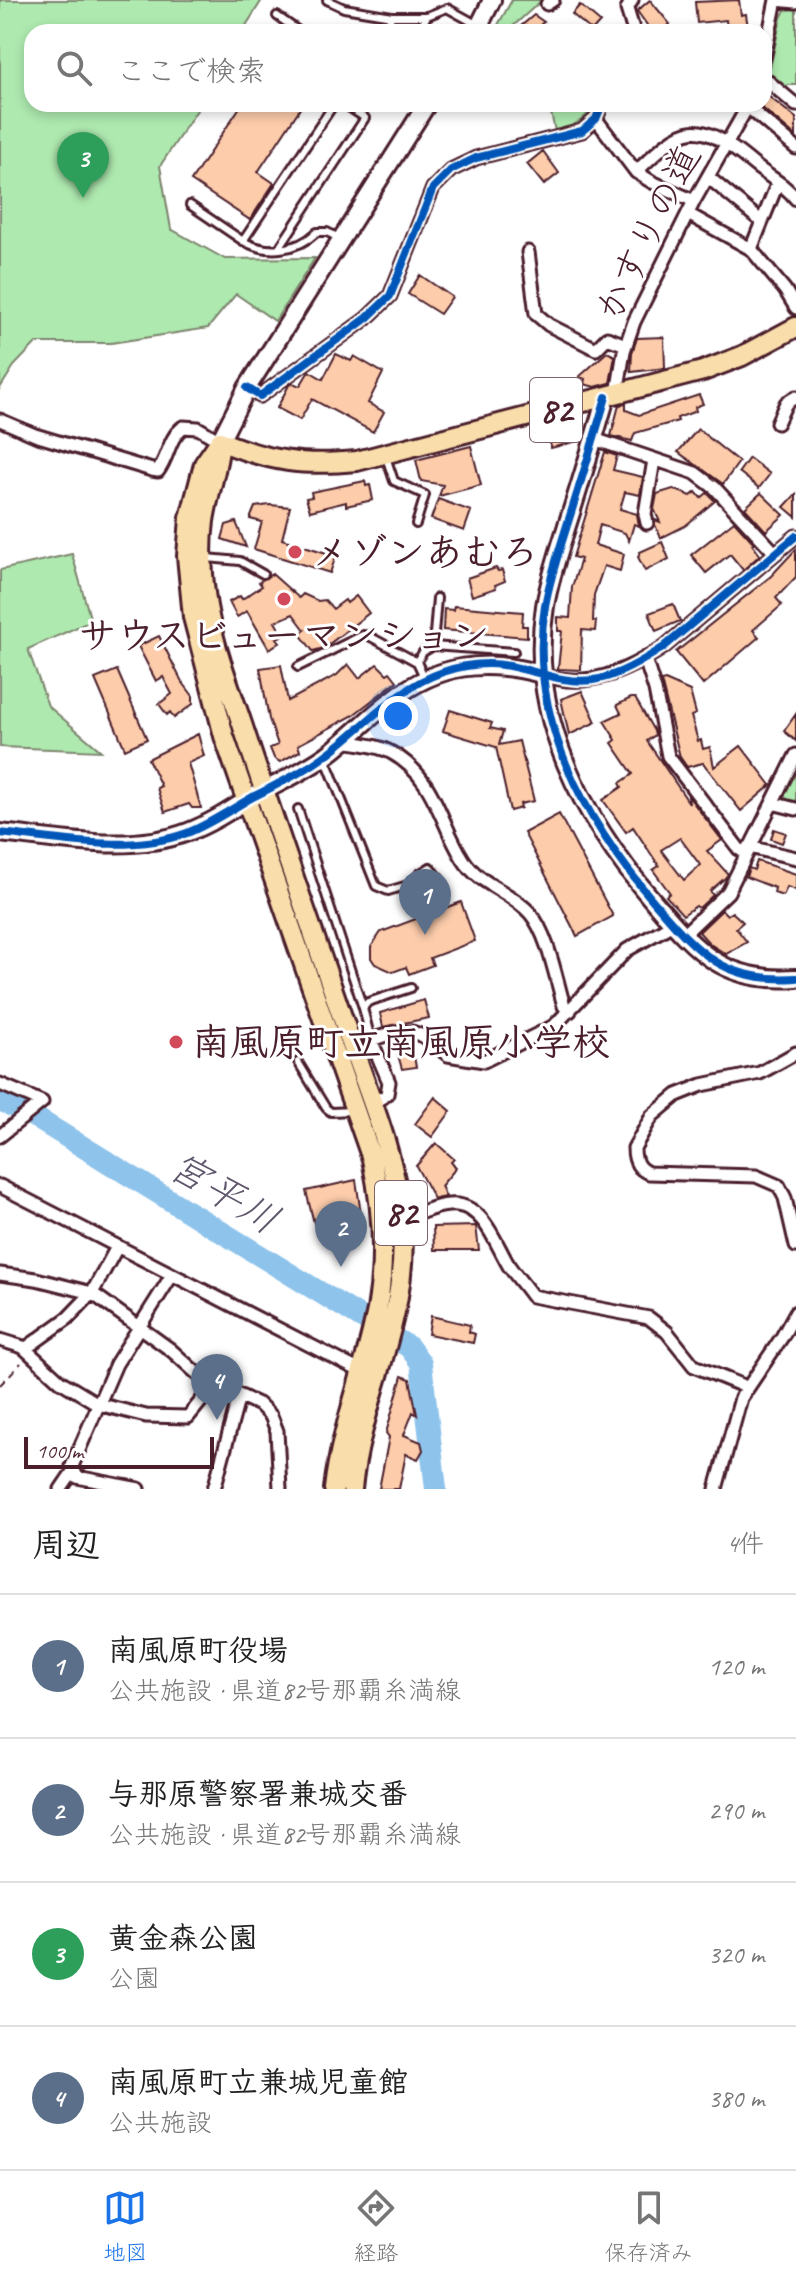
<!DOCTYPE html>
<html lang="ja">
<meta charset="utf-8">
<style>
:root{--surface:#fff;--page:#f2f2f2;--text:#222;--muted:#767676;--line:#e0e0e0;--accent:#1a73e8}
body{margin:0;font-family:Caveat,"Klee One",sans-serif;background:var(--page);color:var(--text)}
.scale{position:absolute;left:24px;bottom:20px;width:190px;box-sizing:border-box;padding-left:8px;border:4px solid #4a1f2b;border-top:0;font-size:22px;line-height:28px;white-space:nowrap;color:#4a1f2b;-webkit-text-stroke:6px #fff;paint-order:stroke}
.you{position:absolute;left:398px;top:716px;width:28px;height:28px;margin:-20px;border:6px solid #fff;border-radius:50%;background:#1a73e8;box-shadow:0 0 0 12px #1a73e833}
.badge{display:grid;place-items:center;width:52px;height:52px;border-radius:50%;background:var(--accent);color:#fff;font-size:26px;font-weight:700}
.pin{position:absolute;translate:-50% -66px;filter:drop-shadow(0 2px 4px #0008)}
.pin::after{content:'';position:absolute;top:42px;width:28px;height:24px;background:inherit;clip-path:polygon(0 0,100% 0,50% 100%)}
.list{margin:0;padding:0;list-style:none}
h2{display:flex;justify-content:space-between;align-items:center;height:104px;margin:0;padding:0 32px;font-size:34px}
h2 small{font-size:26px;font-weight:400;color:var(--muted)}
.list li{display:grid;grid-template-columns:52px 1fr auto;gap:24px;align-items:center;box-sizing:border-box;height:144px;padding:0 32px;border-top:2px solid var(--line)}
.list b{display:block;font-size:30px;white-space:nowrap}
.list p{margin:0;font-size:26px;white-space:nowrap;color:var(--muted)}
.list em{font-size:26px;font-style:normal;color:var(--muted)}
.icon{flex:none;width:44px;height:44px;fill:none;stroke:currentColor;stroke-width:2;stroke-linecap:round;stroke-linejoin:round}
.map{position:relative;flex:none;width:796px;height:1489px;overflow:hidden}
.search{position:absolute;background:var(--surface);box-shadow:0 4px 12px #0003;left:24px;right:24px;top:24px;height:88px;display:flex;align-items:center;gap:20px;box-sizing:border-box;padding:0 28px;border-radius:24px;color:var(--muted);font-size:30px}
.sheet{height:680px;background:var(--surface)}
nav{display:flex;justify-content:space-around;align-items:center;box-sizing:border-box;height:112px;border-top:2px solid var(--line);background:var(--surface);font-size:22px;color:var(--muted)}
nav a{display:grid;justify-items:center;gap:4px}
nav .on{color:var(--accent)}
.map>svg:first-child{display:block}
.green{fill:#aee9af;stroke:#7c846d;stroke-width:2}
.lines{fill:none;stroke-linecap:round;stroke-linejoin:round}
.river{stroke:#8ec3eb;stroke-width:22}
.building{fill:#fcccab;stroke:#4a1f2b;stroke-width:2;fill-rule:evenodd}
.lane-casing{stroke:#4a1f2b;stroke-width:12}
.street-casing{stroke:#4a1f2b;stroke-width:17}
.secondary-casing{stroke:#4a1f2b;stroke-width:22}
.primary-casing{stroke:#4a1f2b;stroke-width:24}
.path{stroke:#4a1f2b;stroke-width:2;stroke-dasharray:8 6;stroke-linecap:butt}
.lane{stroke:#fff;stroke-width:6}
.street{stroke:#fff;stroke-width:11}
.secondary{stroke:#fff;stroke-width:16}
.primary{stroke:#f9deab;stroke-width:18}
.cycleway-casing{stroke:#fff;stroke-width:13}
.cycleway{stroke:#0057b8;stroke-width:8}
.poi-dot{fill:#d1495b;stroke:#fff;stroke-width:3}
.labels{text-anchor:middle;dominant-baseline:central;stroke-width:6;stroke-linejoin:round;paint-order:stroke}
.shield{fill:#fff;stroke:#80626b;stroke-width:2}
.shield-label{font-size:36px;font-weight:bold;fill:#4a1f2b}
.street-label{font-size:38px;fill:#4a1f2b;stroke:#fff}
.poi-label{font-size:38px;font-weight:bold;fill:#4a1f2b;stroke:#fff;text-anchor:start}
.water-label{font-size:40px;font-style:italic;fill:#62586e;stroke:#fff}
</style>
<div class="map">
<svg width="796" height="1489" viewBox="0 0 796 1489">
<rect width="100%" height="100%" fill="#fff"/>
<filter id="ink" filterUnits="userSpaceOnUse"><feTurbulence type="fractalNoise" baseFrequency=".0125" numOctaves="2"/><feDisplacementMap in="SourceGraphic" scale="16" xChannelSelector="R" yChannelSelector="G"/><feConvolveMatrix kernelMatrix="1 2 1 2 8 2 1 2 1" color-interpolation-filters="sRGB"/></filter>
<g filter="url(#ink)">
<path class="green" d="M0,0H262L242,32H32V104H201L160,166L171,229L225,259L315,258L275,321L236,294L208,328L111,343H36L14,366L0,388Z
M512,0H542L511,28L513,32H494Z
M796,9V85H788L783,89L769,73L781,18L785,10Z
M549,104H595C585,121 574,126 555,131Z
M72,554L91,621L28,649L48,706L101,751L0,747V570Z
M796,766V802H790L783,795Z"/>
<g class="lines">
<path class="river" d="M0,1100L36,1118L409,1347L421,1363L436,1489"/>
</g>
<path class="building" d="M650,0L670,24L659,32H652L637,11Z
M739,0L741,15L746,14L748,28L727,29L726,20L697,23L695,2Z
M580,5L600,22L592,31L572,14Z
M534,15L544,22L541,24L546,32H514Z
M768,96L796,118V137L760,106Z
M242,104H303L258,172L274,183L250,220L191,181Z
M543,151L559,173L544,185L527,164Z
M420,275L452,297L440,314L408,294Z
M664,337L665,368L631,372L632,353L637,338Z
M607,352L615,356L610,383L595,387L584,384L585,379L579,377Z
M336,354L351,361L354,356L383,373L368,403L384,412L373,432L312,399L300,420L277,408L289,385L293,383L300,386L309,371L323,379Z
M699,395L703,404L695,407L696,411L677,418L678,421L635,433L632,441L611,436L619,405L626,404V410L639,415Z
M578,420L580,430L578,441L551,448L548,432L552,428Z
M698,429L739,462L723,484L678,452Z
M471,446L481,485L439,496L443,485L421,481L416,460Z
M605,452L617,456L613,470L643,477L640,495L625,492L620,509L637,514L639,526L634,524L629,541L625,533L600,525L595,545L624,554L620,571L604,566L594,595L593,621H596L595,631L582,630L581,670L558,669L562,631H558V617L570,618L572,587L581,559L573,557Z
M749,458L770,474L759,488L739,472Z
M365,481L366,486L370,485L373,500L346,506V502L310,511L306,498L312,497L311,492Z
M673,489L691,496L696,492L701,498L707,493L715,501L685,526L661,538L655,525V520L660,522L654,509L657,494Z
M761,493L784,515L766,531L745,508Z
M796,494V517L784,507Z
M438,499L471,511L464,531L431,519Z
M270,505L290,507L282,539L336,556L330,573L254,549L262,522L250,519L255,507Z
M734,521L754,543L752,544L760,555L743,570L730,554L706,573L691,555Z
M236,522L246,547L222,539L226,525Z
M662,542L669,559L645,571L638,557L640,552Z
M796,549V577L776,598L782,605L753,630L759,637L703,685L676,652L771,576Z
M496,568L498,571L502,570L505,581L495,585L496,588L472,596L467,578Z
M272,574L299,598L303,594L318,601L325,600L333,609L345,600L347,603L356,596L369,613L324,648L313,651L300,634L305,630L293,614L275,622L283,635L277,638L280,642L269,649L247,611L237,617L229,602L240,596L242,599L262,586L259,582Z
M673,604L680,621L656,631L649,613Z
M454,606L523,612L522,626H527V637L443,630L444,609L453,610Z
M159,636L181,680L193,696V704L174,718L170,712L167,715L159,704L172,694L163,677L156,681L138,646Z
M348,664L359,678L377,664L387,674L390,672L397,681L352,716L298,745L300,751L280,762L274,758L270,748L278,745L269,719L260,668L281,665L288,701L337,675Z
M117,670L147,739L125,749L95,679Z
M665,680L690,691L696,714L691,716L698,741L701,740L703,749L710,747L714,767L741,746L771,785L741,811L703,763L687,767L680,757L661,681Z
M582,691L596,722L569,735L561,699Z
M631,698H635L654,731L655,735L647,741L689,803L688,796L722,840L707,851L728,874L725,878L710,891L713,895L699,908L696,906L683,915L666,896L670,893L653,870L659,866L633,827L626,832L603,800L622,787L620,783L633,774L612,743L616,740L604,721L621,713L617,705ZM680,838L700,865L684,880L661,850Z
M450,710L492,723L490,728L503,731L499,745L519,741L534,801L520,804L521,808L510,811L496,747L443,731Z
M796,714V741L784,731Z
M198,734L204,756L188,763L201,808H192L189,804L165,812L157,788L161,786L148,759Z
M559,814L613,916L577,936L524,833Z
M774,829L786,833L782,843L771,839Z
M757,861L796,874V890L787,887L783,896L774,893L775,888L746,877L749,868L754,870Z
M461,902L475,941L430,958L433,965L409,974L406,967L393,972L375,964L371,958V947L381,932Z
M722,910L727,915L732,912L743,922L736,928L747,942L726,954L710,944L699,932Z
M424,1000L429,1018L383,1027L380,1013Z
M404,1040L411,1042L416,1067L402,1069L394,1041Z
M435,1097L451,1111L432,1137L415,1124Z
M436,1143L454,1159L451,1162L456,1168L441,1186L446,1197L434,1199L416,1166Z
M356,1180L361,1214L314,1223L306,1191Z
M476,1226L479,1250H434L433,1227Z
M431,1316L470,1325L469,1332L475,1334L473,1343L428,1334Z
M402,1376L410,1379L417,1415L413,1412L404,1435L421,1442L423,1450L418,1459L406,1454L399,1489H379L389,1437L386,1433Z"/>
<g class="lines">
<g class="lane-casing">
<path id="lane" d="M327,0L344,8L392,16
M277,16L300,32
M382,32L392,16H427L447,8L476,24
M418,32L427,16
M334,104L243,241C268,255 297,251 317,232H327L341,239
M190,205L243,241
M279,248L365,118L344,104
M386,457L394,481L425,495L416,524
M207,558L240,561L263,574
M433,646L437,598
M417,662L423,652L433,646L514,652
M298,667L363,635L369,636L417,662L425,679
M326,760L376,886L388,891L415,883L419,874L430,867L439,877L436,884L429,886L415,883
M298,809L363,1008
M371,1040L363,1008L368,1002L411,988
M298,1062L326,1108L331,1112L352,1111"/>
</g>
<g class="street-casing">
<path id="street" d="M632,0L627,9L634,32
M776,0L796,2
M547,4L553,0
M764,58L776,0
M764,78L796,105
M748,107L796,148
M596,119L636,172L652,182L694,201
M636,172C687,122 696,117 753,164C767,176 784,183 796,199
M708,177L762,222
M688,214L751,249L785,290L796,308
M751,249L778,182
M528,252L536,314L549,325L596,349L607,338L626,345
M247,388L260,396L367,318L390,296L433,188L451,170L476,158L582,131L596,119L602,104
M617,394L624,351L634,322L694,201L749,104
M0,420L35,435L152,470L158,471C169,456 168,439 183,427L198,428L220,441
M777,423L786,403L796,397
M594,439L695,473L715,488L775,553
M647,523L645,514L654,460
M645,659L655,690L668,756L739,849L746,853
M542,674C586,691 627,671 664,647L796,536
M344,741C359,744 379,745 392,753C435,777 439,821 463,859C479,885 510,891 530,913C548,934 556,979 564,1006L570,1011
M772,803L796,809
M749,847L796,858
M683,935L728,892L796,755
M796,1053L760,1073L702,1085L677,1095L652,1116L634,1148C634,1160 637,1169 649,1173L756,1176L779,1186L785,1198L796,1246
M0,1084L42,1102L0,1136
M374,1104L387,1094L389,1082L371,1040L395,1032H412L423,1036L448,1055L484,1061L554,1026L627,950L673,924
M0,1186L366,1374
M402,1220C418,1214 440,1203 457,1205C485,1208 496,1245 509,1266C516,1276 525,1286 532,1296L649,1318L667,1332L694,1366L746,1387
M0,1274L36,1279L92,1293L171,1350L202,1378L260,1405L271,1416L277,1431L280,1489
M0,1340L23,1347L60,1381L98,1404L146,1416L188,1417L215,1384
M25,1349L68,1318L92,1293L117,1247
M61,1489L74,1470
M139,1489L77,1477L72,1466L116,1364L172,1275
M214,1489L239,1396
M716,1489L741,1398L782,1337L796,1312"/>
</g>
<g class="secondary-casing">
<path id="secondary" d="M476,32L492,0
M606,397C594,438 582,479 569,519C560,548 550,577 545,606C527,717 584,821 655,903C698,953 725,983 796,978
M220,441L247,388L427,104
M0,833C60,839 130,854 188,832C209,824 228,812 247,800C273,785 302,773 327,755C350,738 369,717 392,700C439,663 485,659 542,674"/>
</g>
<g class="primary-casing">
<path id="primary" d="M220,441L204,464L190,518L187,556L193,617L224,736L372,1159C383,1210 386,1258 377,1310C365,1371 341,1428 334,1489
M220,441C271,462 303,466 357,461L703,371L742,356L796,327
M220,443C217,470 208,494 204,521C201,544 202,570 205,593C211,641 230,687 245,733C278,833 313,932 347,1031C368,1093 394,1151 401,1216C413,1312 361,1396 352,1489"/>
</g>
<path class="path" d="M0,1385L21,1363"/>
<use href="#lane" class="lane"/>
<use href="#street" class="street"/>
<use href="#secondary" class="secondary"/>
<use href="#primary" class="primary"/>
<g class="cycleway-casing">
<path id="cycleway" d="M247,388L260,396L367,318L390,296L433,188L451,170L476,158L582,131L596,119L602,104
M606,397C594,438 582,479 569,519C560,548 550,577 545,606C527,717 584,821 655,903C698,953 725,983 796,978
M0,833C60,839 129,854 187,833C210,824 230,810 251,798C278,784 306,771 330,752C367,724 398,687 443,672C464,665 488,662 509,666C537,671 563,684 593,680C617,677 644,660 664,647L796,536"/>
</g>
<use href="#cycleway" class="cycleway"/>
</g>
</g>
<g class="poi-dot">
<circle cx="295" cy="552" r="8"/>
<circle cx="284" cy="599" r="8"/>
<circle cx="176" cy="1042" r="8"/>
</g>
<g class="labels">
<g class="shield">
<rect x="530" y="378" width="52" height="64" rx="6"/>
<rect x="375" y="1181" width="52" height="64" rx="6"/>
</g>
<g class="shield-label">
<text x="556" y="410">82</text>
<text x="401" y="1213">82</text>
</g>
<g class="street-label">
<text transform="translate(648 233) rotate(-64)">かすりの道</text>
</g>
<g class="poi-label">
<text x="311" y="552">メゾンあむろ</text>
<text x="284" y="635" text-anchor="middle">サウスビューマンション</text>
<text x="192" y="1042">南風原町立南風原小学校</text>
</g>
<g class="water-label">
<text transform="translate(224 1193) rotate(31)">宮平川</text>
</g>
</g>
</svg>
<div class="scale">100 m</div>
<div class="you"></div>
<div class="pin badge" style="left:425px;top:935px;background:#5c6f8a">1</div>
<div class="pin badge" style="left:341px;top:1267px;background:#5c6f8a">2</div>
<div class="pin badge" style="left:83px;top:198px;background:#2e9e5b">3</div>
<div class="pin badge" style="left:217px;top:1420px;background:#5c6f8a">4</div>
<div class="search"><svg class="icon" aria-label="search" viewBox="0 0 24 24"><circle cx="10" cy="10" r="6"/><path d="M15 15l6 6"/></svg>ここで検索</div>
</div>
<section class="sheet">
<h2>周辺<small>4件</small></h2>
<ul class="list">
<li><span class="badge" style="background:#5c6f8a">1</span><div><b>南風原町役場</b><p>公共施設 · 県道82号那覇糸満線</p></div><em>120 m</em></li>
<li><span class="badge" style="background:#5c6f8a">2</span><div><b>与那原警察署兼城交番</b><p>公共施設 · 県道82号那覇糸満線</p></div><em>290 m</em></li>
<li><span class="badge" style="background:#2e9e5b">3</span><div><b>黄金森公園</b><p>公園</p></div><em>320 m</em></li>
<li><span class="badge" style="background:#5c6f8a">4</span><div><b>南風原町立兼城児童館</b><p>公共施設</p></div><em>380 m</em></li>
</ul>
</section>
<nav>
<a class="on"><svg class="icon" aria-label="map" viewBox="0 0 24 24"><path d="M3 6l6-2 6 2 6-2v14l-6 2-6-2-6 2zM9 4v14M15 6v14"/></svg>地図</a>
<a><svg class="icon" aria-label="directions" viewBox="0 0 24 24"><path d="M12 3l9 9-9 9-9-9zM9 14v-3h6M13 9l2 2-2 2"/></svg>経路</a>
<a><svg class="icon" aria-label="saved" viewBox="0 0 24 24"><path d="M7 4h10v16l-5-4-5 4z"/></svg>保存済み</a>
</nav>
